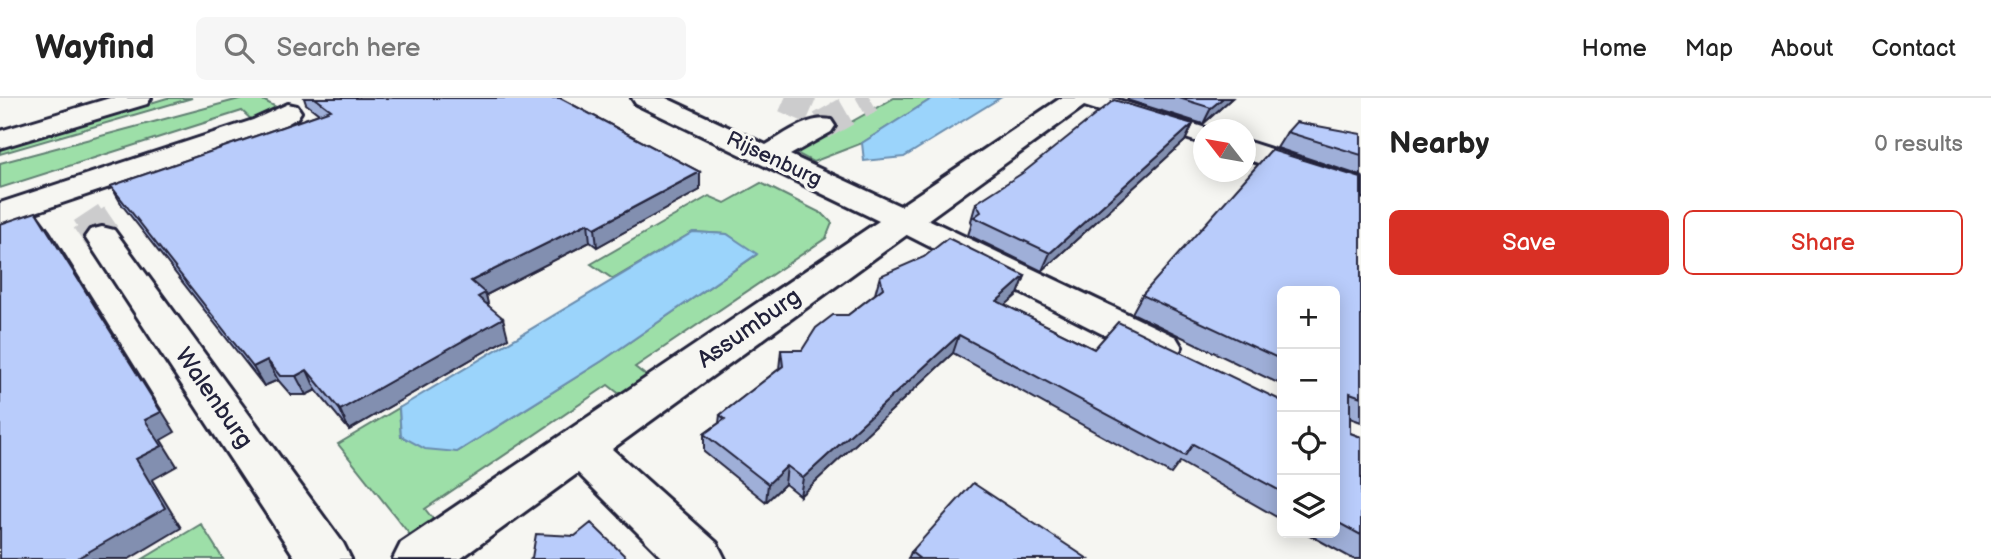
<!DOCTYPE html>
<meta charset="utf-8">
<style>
:root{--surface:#fff;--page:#f6f6f6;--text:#222;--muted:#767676;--line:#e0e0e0;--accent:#d93025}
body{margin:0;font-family:"Balsamiq Sans",sans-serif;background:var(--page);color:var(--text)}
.controls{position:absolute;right:21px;bottom:21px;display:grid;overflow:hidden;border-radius:10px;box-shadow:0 4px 18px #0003}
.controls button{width:63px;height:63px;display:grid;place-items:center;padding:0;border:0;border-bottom:2px solid var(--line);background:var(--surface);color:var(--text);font:35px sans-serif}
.compass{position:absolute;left:1193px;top:21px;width:63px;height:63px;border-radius:50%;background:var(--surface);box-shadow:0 4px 18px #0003;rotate:301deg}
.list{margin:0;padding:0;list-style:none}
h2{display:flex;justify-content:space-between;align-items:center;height:91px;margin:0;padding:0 28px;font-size:30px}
h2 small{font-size:23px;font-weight:400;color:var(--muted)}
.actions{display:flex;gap:14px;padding:21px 28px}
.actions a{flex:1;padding:16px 0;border:2px solid var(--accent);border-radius:10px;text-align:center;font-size:24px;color:var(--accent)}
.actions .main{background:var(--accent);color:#fff}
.icon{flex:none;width:38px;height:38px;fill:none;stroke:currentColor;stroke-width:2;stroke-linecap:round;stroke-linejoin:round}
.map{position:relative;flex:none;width:1361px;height:461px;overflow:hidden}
header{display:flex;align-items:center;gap:42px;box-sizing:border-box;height:98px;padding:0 35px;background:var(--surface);border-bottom:2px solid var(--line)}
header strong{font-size:33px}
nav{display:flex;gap:38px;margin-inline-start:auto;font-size:24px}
.search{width:490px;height:63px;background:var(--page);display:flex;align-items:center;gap:18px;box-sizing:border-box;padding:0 24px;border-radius:10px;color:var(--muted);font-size:26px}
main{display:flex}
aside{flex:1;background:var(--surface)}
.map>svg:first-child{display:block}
.green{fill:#9ddfa8;stroke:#608072;stroke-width:2}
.water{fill:#9bd4fb;stroke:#6b8dae;stroke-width:2}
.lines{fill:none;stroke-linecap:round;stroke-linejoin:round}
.minor-tunnel-far1{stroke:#cccccd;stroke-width:29;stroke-dasharray:29 15;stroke-linecap:butt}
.minor-tunnel{stroke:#cccccd;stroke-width:37;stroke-dasharray:37 18;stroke-linecap:butt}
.pedestrian-casing{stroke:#22223b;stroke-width:6}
.minor-casing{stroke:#22223b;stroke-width:6}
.tertiary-casing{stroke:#22223b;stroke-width:6}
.pedestrian{fill:#f6f6f2;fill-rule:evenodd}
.minor{fill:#f6f6f2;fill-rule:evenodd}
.tertiary{fill:#f6f6f2;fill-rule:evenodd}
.wall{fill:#9fafd8;stroke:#22223b;stroke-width:2}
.shaded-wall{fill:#828fb0;stroke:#22223b;stroke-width:2}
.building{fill:#b9ccfb;stroke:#22223b;stroke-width:2}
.labels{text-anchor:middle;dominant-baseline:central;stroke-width:7;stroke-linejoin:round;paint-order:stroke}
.far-street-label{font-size:21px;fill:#22223b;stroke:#f6f6f2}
.street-label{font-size:24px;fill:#22223b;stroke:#f6f6f2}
</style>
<header>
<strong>Wayfind</strong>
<div class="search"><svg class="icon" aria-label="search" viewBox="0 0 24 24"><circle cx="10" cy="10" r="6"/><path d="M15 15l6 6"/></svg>Search here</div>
<nav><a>Home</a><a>Map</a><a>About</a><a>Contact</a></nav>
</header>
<main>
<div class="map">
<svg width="1361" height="461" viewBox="0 0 1361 461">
<rect width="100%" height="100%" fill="#f6f6f2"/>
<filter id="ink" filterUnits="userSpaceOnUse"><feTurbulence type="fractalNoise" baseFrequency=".0143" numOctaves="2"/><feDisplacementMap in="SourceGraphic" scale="14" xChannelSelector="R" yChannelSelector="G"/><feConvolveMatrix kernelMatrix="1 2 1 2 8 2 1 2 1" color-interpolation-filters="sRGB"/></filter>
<g filter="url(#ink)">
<path class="green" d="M167,0H192L0,56V51Z
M243,0H259L276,9L255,25L242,13L0,90V65Z
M894,0H933L862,45L813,64L796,55Z
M761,85L823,116L832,125L826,140L635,269L649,280L622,298L608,287L425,411L437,426L414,442L338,346L399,310L401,339L457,354L602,263L756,157L727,136L693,134L613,181L591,166L709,98L725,105Z
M201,426L223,461H143Z"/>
<path class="water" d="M933,0H1000L904,59L864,63L862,45Z
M693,134L727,136L757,156L602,263L457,354L425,351L401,338L399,310Z"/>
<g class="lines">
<path class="minor-tunnel-far1" d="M785,0L833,21
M821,28L870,0
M86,115L90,121"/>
<path class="minor-tunnel" d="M89,120L102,139"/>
<g class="pedestrian-casing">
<path id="pedestrian" d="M903,112L915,115L1176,239L1182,249L1176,259L1162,263L1148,259L891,129L887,122L891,115Z"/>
</g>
<g class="minor-casing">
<path id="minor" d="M632,0H666L766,47C785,36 809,17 831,22L835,28L831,34L790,57L900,108L1061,0H1113L1212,32H1204V46L1084,8L612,351L717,445L725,461H664L578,375L460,461H393L401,445L879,123L636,6Z
M288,6L297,8L301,14L297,20L273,34L0,126V105L253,22Z
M1246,43L1361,80V99L1246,61Z
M102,129L114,132L343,445L351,461H296L85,139L90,132Z"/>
</g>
<g class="tertiary-casing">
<path id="tertiary" d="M110,0H151L147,6L0,50V33Z"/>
</g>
<use href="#pedestrian" class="pedestrian"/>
<use href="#minor" class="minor"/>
<use href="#tertiary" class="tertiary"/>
</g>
<path class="wall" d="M304,0H560L700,74V92L597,149L590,144L486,197L488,208L508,240L349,332L316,292L306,297H291L278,282L264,288L122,107L111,88L319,16L306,6Z
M1128,0H1232L1203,26L1127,2Z
M1193,26L1185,43L1042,173L968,137L972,125L971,123L976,105Z
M1287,34L1361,36V78L1277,50Z
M1361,80V324L1350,320V335L1361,339V461H1353L1306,435H1335V193H1282V287L1132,215L1142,197Z
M880,178H1025L1018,196L1005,207L1094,251L1282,303V422L1180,364L1171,376L953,255L800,398L785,386L766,404L704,354V336L719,325L720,317L779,271L781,252H802L848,217L875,196Z
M911,454L1088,461H908Z"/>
<path class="shaded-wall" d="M1223,0H1232L1203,26L1211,10Z
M1193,26L1185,43L1042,173L1050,155Z
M700,74V92L597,149L595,130Z
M36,114L50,133L175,334L161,342L177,368L152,382L181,430L129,461H76L136,361L145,322Z
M588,125L590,144L486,197L490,214L483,219L471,183Z
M1025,178L1018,196L990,221L997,203Z
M503,220L508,240L349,332L340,312Z
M959,237L953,255L800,398L803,380Z
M267,262L278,282L264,288L253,269Z
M307,272L316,292L306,297L296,278Z
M787,368L785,386L766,404L768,386Z"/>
<path class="building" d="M315,0H560L700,74L595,130L588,125L471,183L485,195L478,199L503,220L340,312L307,272L296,278H280L267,262L253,269L111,88L331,12Z
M1179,0H1223L1211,10Z
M1114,2L1193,26L1050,155L974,119L981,114L976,105L1024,74Z
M1296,24L1361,36V57L1287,34Z
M1271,52L1361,80V299L1350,295V335L1361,339V437L1335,423V193H1282V262L1142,197Z
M36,114L161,314L145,322L162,348L136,361L165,410L76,461H0V126Z
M948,140L1025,178L997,203L1094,251L1118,224L1282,303V394L1193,346L1185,358L959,237L803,380L787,368L768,386L704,336L725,321L720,317L783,268L781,252H802L816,230L833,217H848L883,190L880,178L924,159Z
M973,385L1088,461H920L911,454Z
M591,425L628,461H531L532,460L536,436L575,438Z"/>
</g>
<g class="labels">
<g class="far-street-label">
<text transform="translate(774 61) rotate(25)">Rijsenburg</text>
</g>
<g class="street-label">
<text transform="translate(749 230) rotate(-35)">Assumburg</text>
<text transform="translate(214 300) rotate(55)">Walenburg</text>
</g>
</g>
</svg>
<div class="controls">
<button>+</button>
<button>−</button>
<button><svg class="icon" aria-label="locate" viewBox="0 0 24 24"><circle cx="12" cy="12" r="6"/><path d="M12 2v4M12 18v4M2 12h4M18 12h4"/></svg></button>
<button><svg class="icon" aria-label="layers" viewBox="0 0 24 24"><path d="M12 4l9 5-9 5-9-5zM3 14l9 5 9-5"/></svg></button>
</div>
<svg class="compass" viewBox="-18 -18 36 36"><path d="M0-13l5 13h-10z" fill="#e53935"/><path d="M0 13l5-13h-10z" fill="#767676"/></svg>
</div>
<aside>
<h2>Nearby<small>0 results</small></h2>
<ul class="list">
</ul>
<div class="actions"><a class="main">Save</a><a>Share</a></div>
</aside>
</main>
